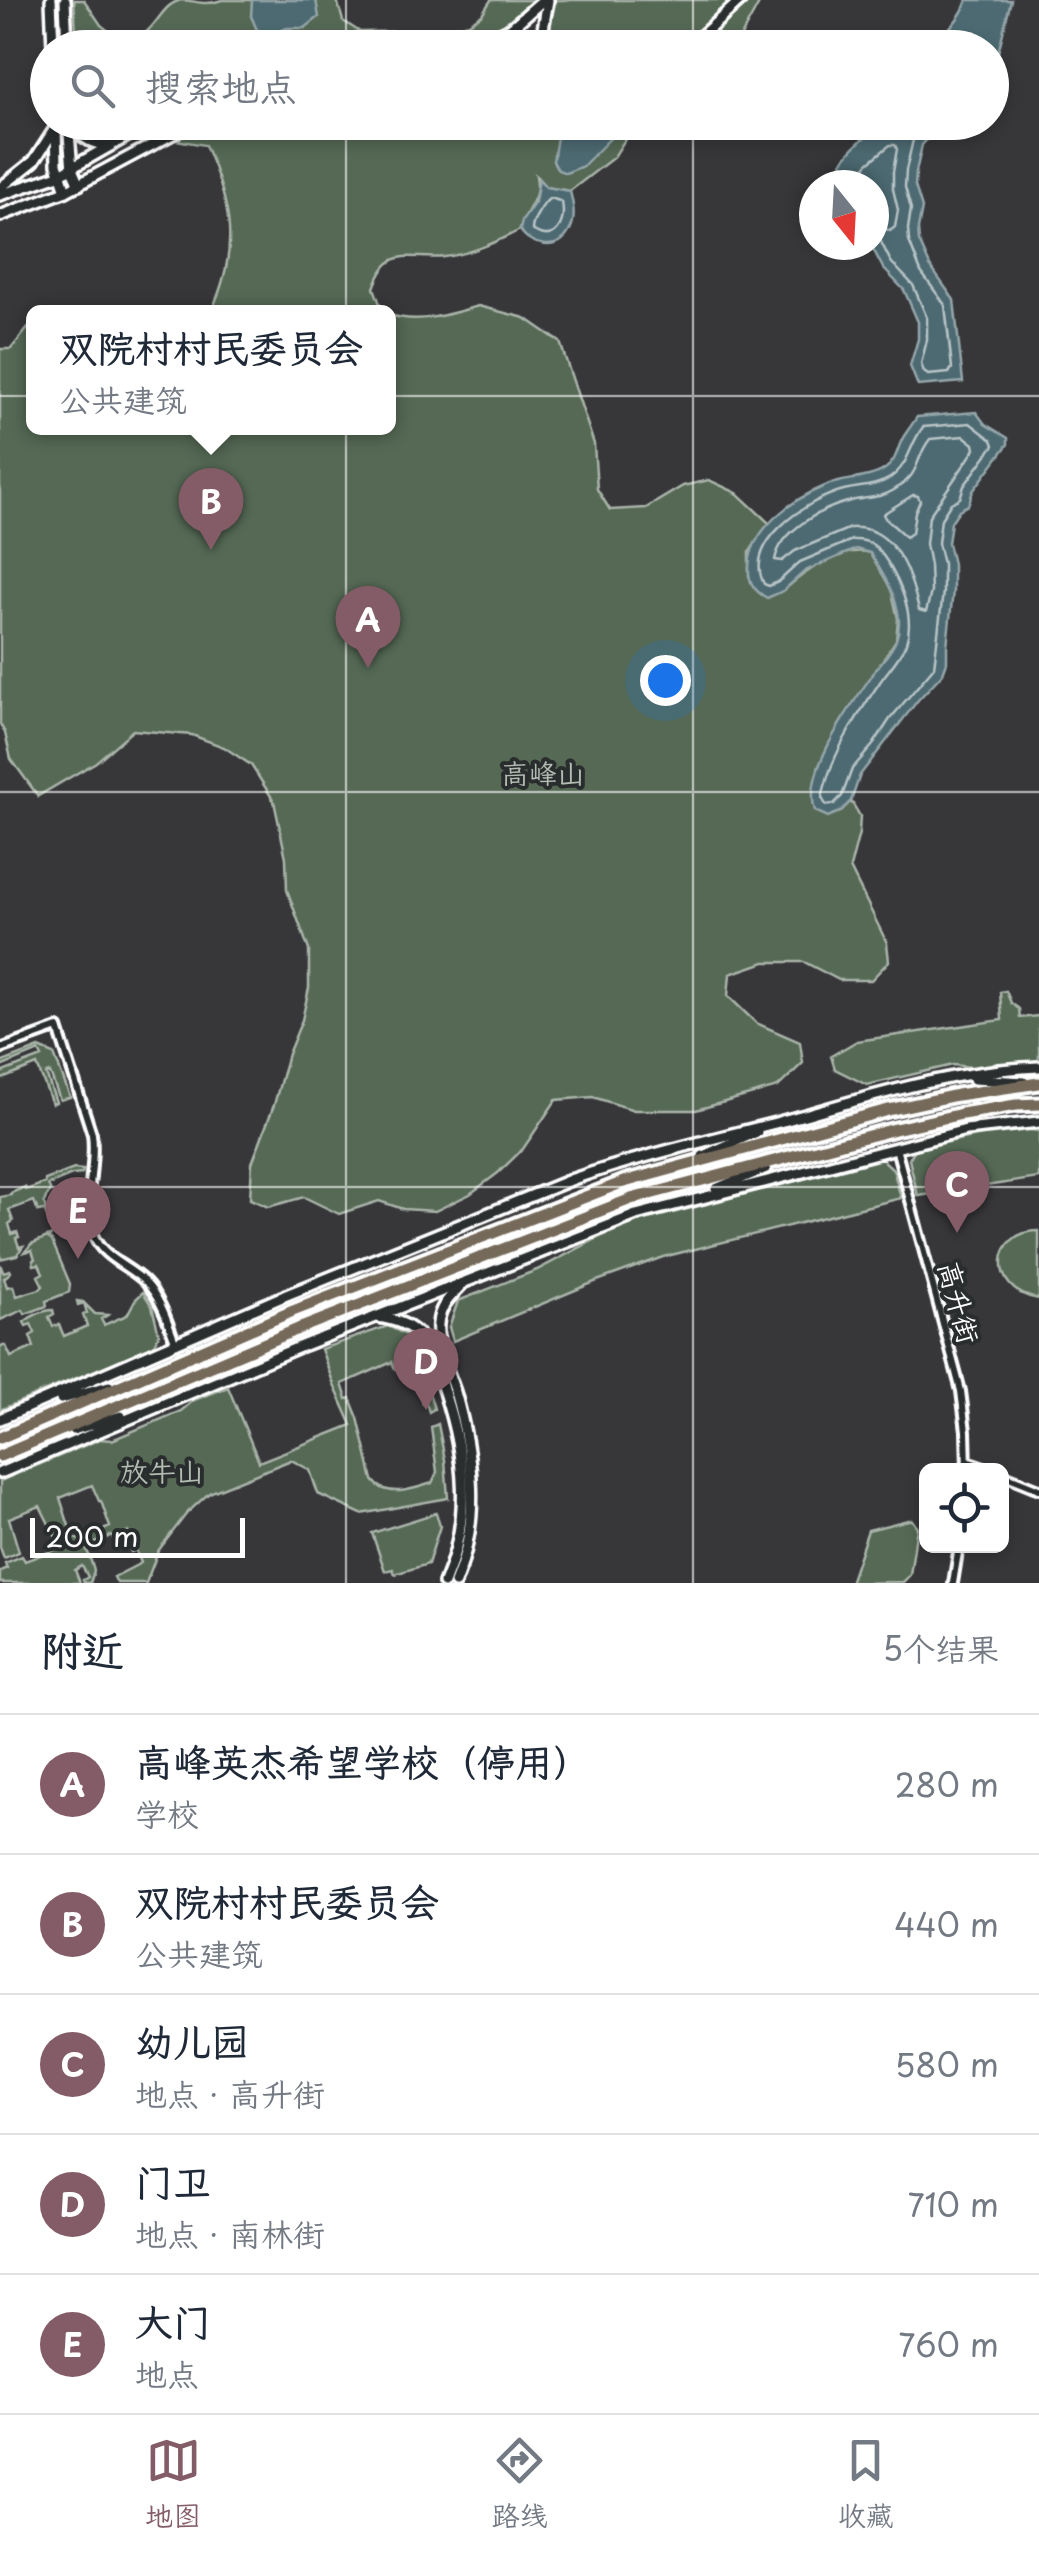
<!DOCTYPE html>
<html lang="zh">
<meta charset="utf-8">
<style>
:root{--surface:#fff;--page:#f6f6f7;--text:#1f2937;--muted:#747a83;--line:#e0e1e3;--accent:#845c67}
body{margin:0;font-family:"Playpen Sans","LXGW WenKai TC",sans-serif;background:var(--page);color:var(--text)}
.controls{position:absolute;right:30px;bottom:30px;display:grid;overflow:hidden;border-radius:15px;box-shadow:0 5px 15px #0003}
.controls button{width:90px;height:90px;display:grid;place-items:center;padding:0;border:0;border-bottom:2px solid var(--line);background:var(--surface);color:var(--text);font:50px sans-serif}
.compass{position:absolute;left:799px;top:170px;width:90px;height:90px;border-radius:50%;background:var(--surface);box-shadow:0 5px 15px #0003;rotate:162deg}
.scale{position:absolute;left:30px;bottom:25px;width:215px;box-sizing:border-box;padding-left:10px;border:5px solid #fff;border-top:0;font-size:28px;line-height:35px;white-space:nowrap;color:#fff;-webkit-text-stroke:8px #2a2d2e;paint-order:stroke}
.you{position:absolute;left:665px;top:680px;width:35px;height:35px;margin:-25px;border:8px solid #fff;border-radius:50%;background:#1a73e8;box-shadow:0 0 0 15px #1a73e833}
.badge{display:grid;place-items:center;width:65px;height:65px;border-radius:50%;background:var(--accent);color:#fff;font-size:32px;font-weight:700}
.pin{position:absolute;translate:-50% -82px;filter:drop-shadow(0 2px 5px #0008)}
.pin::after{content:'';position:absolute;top:52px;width:35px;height:30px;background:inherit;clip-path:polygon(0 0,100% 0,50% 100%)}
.popup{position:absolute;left:26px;top:305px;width:370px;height:130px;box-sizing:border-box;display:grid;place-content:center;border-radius:15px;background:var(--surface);filter:drop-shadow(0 2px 8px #0005);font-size:32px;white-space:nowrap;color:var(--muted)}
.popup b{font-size:38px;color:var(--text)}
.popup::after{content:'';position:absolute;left:50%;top:100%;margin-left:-20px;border:20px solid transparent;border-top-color:var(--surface)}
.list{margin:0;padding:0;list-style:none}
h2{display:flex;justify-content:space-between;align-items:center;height:130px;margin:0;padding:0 40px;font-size:42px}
h2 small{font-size:32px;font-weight:400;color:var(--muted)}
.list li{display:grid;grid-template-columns:65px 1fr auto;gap:30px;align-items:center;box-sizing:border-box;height:140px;padding:0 40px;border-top:2px solid var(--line)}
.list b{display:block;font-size:38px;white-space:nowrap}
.list p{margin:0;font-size:32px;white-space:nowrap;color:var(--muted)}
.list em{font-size:32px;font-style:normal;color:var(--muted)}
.icon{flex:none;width:55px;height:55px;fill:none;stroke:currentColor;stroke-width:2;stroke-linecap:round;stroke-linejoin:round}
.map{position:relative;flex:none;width:1039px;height:1583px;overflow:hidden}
.search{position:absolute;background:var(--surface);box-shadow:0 5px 15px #0003;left:30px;right:30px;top:30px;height:110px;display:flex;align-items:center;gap:25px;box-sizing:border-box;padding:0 35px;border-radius:55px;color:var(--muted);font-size:38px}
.sheet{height:830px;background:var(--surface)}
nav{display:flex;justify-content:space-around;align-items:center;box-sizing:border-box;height:140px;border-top:2px solid var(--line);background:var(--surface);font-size:28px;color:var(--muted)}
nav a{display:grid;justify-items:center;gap:5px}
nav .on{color:var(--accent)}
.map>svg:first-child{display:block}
.green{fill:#556954;stroke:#aab4aa;stroke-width:2.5}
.water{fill:#4e6b72;stroke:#95a6aa;stroke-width:2.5}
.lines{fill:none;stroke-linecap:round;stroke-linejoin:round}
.shore{stroke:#b8c4c7;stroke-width:2.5}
.minor-casing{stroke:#fff;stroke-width:14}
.tertiary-casing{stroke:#fff;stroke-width:16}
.secondary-casing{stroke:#fff;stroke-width:16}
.trunk-casing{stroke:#fff;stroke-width:19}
.minor{stroke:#2a2d2e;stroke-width:6}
.tertiary{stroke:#2a2d2e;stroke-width:9}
.secondary{stroke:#2a2d2e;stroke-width:9}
.trunk{stroke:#746a5a;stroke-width:11}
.grid{fill:none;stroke:#fff;stroke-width:2.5;stroke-opacity:0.55}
.labels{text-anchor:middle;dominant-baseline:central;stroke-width:8;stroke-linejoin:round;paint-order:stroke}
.park-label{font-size:28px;fill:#b2bcb2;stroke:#2a2d2e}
.street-label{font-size:28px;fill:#fff;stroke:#2a2d2e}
</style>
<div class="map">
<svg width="1039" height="1583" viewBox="0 0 1039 1583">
<rect width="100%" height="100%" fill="#37373a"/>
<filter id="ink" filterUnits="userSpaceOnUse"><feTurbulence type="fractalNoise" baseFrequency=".01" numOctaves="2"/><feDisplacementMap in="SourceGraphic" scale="20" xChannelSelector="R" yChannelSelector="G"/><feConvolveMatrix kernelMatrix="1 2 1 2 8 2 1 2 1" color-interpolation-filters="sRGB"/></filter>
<g filter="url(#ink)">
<path class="green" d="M74,0H84L101,25L121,41C130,39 138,38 145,33C159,23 162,5 181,0C196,0 203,7 222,0H337L343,21L360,32L437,31L469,23L482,14L491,0H534C514,16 494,34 469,42C424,56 375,42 329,48L77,47Z
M556,0H730L694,35L676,47H553C547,32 552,16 556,0Z
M750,0H761L735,47H700Z
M213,122L693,123L680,134L663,137L652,128L641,129L629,133L614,157L570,191L546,187L536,176C541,202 525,207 520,230C497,242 471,254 445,257C411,261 390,243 374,288L383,312H211C240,249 232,206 205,145L176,140Z
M478,306L525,318L560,342L594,444L597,489L610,510L646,508L683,486L709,480L737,493L769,523L749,553V576L783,591C804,572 842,545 870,553L891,588L898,619L896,640L840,724L818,768L840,812L851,801L860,816L859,833L850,868L887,943L889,961L871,980H839L804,962H765L730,974L728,996L756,1023L800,1042L803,1063L778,1087L696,1110H634L593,1097L556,1100L523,1149L498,1173L470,1194L435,1211L403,1209L379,1201L339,1214L304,1197L268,1207L250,1199L252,1163L274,1105L288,1054L302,1020L309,988V950L287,890L286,858L274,801L251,765L224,747L192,735L133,730L96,762L38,796L11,759L5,733L0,724V349H11L33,322L34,428H388L389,315C420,324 447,315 478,306Z
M1006,991L1011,1003L1019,1009L1020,1018L1039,1016V1064L980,1068L953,1065L867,1085L835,1069L831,1056L857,1041L1002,1020L1000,992Z
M39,1048L54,1054L70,1097L60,1100L50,1073L46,1074L56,1102L52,1104L37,1065L0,1080V1073L42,1057L39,1051L3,1066H0V1063Z
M1014,1128L1039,1131V1178L918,1196L909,1159L915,1149Z
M882,1159L893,1169L901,1198L663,1257L597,1281L453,1341L449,1327L458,1301L537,1270L602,1236L637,1222Z
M74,1169L83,1170L82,1174L72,1175L48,1185L51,1192C40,1200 46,1208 48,1219L44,1210L38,1211L34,1201L9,1210L13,1221L9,1224L12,1234L17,1232L19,1237L16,1238L19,1247L23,1246L17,1255L0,1259V1197L11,1195V1193L25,1187L26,1190L45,1183V1180Z
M1039,1231V1299C986,1291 993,1230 1039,1231Z
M52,1235L48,1238L52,1241L70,1284L69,1292L46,1301L47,1306L25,1314L23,1310L0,1320V1264L3,1272L10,1270L11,1272L4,1278L7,1287L13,1286L17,1296L40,1289L43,1286L38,1276L43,1273L39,1264L34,1265L33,1260L35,1259L32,1250L25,1252L31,1244Z
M143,1292L152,1306L159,1334L153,1346L0,1410V1346H6L11,1357L34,1347L30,1336L35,1333L31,1324L26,1326L24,1322C31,1316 44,1310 53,1310L54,1314L49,1317L53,1326L59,1325L64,1336L87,1326L83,1315L87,1313L84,1303L78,1305L77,1301L83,1302L95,1314L108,1315L101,1319L104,1325L127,1315L135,1300Z
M388,1326L413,1338L434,1409L429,1412L426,1403L423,1404C418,1388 416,1366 395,1369L392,1362L342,1384L347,1399L350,1398L358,1418L373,1480C386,1499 414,1489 432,1483L437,1472L431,1427L438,1424L445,1460L448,1498L361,1514L318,1494L310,1470L291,1460L209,1493L187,1513L158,1551L146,1583H117L114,1577L141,1563L136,1550L131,1552L129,1547L134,1545L128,1532L113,1538L111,1536L89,1546L87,1537L110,1527L101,1501H99L92,1485L60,1498L71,1532L56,1538L40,1506L9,1518L19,1552L4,1558L0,1547V1481L100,1439L112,1440L181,1411L194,1400L228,1387L259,1462L352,1425L334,1385L321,1349Z
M436,1513L440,1526L428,1564L395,1574L393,1569L385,1571L372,1533Z
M908,1520H912L917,1527L910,1575L903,1582L850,1583L868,1530Z
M70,1537C86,1538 90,1558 94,1571L90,1583H84L83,1580L88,1577L82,1566L75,1570L80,1583H0V1571L7,1568L5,1563L22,1556L25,1561L57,1549L56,1542Z"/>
<path class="water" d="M252,0H316L319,17L305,28H287L268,36L257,30L251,16Z
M967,0H1011L996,61L992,68V48L928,47C944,33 960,22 967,0Z
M553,123V122L625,123L583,166L566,173L558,170L553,161L557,137Z
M879,123H942L922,145L916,172L915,186L922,208L918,229L919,241L930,266L954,300L963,382L918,386L910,366L918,339V322L904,290L883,268L871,245H874V185H847L843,181L840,166C851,146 865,139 879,123Z
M539,179L546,187L570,191C573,204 577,219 569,232C558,252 531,247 520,230L522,221L535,202Z
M976,412L985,424L1008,438V444L973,491L968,505L959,510L951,522L948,543L953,564V591L947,646V662L943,673L918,700L860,775L851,801L840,812L828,817L815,811C802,771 852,705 874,672C881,662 892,651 896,640C907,610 885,577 870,553L856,549L805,571L783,591L767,598C754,591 748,582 749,567C750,529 793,499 825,486C844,478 869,480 885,469C898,460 896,449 904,436C908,430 913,423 917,417Z"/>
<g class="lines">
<path class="shore" d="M866,185L864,170L867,164L890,145H895L897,149L893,172V189L898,210L895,227L890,231L874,223
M551,198L562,202C566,223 556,245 532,230C532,221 544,201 551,198Z
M874,236L880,240L891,262L913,285L927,318V340L921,364L924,372L928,375L949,373L952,368L945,305L921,272L909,241L908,229L911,209L905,187L906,170L913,140L929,122
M970,423L992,440L994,445L964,486L960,498L951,503L941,519L938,543L943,564V592L934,667L890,719L873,745L852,769L842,796L834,804L826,805L822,798C831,755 855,719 880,682C888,670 901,657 906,643C915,617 901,585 888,563C878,547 871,539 852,540L800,562L778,582L769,586L764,584C743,543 804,503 837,492C854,486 875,488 890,478C910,464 908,447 923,427Z
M964,436L974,444L975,449L929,516L926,544L930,565L931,592L926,612L919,610C911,575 895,524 850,528L795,551L782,561L775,560C780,531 821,509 847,502C863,497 880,499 894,490C923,472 913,461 930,439Z
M913,495L918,496L920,501L915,512L912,533L906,537L885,518L883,514Z"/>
<g class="minor-casing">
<path id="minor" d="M0,1049L58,1028L92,1134C97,1166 81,1206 93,1235C103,1259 128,1265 145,1282C161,1298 168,1323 176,1344
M896,1148L961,1391L966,1431L967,1470
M967,1461L993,1470
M1002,1474L1039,1489
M953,1583L959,1546"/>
</g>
<g class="tertiary-casing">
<path id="tertiary" d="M51,0L53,48
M65,0L67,48
M68,122L72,169L79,185
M72,122C79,138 96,147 113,144
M56,130L57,164L66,191
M0,188L34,161L56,127
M974,1079L1024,1082
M703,1156L757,1132
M716,1189L766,1168
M61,1399L109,1386
M0,1419L284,1296L573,1179C640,1156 710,1140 779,1122C867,1098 946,1071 1039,1067
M73,1430L121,1416
M0,1473L304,1345L636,1215L966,1130L1039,1122"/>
</g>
<g class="secondary-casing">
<path id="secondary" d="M468,48L511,28L543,0
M546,48L542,35L548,0
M688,48L741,0
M0,195L59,175L152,122
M0,216L66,191L195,122
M377,1317C426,1323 430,1350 444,1392C465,1457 472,1518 444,1583
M455,1583C481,1521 473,1455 455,1392C448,1371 436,1346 438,1324C439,1307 450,1297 461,1285"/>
</g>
<g class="trunk-casing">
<path id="trunk" d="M0,1438L293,1311L624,1182L888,1110L957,1095L1039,1083
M0,1456L298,1329L631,1199L895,1129L962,1114L1016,1105L1039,1104"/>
</g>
<use href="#minor" class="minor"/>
<use href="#tertiary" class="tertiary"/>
<use href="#secondary" class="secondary"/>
<use href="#trunk" class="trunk"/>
</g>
</g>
<path class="grid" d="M346,0V48M693,0V48M346,122V1583M693,122V1583M0,396H1039M0,792H1039M0,1187H1039"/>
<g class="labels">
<g class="park-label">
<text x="543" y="772">高峰山</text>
<text x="162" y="1470">放牛山</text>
</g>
<g class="street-label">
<text transform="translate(960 1302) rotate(75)">高升街</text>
</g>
</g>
</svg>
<div class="controls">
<button><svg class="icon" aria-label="locate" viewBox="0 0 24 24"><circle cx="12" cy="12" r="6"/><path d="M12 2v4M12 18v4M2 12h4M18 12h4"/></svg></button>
</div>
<svg class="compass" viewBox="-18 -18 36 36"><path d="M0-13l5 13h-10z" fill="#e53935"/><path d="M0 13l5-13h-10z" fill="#747a83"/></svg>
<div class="scale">200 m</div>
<div class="you"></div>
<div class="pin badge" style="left:368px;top:668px">A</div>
<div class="pin badge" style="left:211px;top:550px">B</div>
<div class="popup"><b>双院村村民委员会</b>公共建筑</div>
<div class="pin badge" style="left:957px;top:1233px">C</div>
<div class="pin badge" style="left:426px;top:1410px">D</div>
<div class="pin badge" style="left:78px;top:1259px">E</div>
<div class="search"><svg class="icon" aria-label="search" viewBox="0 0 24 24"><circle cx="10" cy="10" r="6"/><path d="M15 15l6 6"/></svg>搜索地点</div>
</div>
<section class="sheet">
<h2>附近<small>5个结果</small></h2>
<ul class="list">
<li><span class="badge">A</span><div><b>高峰英杰希望学校（停用）</b><p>学校</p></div><em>280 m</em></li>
<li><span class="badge">B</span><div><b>双院村村民委员会</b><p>公共建筑</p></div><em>440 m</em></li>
<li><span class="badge">C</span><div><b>幼儿园</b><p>地点 · 高升街</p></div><em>580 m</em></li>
<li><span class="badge">D</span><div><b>门卫</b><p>地点 · 南林街</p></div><em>710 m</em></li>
<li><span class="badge">E</span><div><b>大门</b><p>地点</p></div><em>760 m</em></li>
</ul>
</section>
<nav>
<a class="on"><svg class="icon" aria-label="map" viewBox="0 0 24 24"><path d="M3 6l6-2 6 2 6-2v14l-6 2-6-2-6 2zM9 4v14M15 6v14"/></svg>地图</a>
<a><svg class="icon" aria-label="directions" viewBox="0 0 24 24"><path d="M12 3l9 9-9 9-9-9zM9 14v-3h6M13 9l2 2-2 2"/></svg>路线</a>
<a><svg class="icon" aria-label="saved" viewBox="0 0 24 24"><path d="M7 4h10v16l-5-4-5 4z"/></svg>收藏</a>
</nav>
